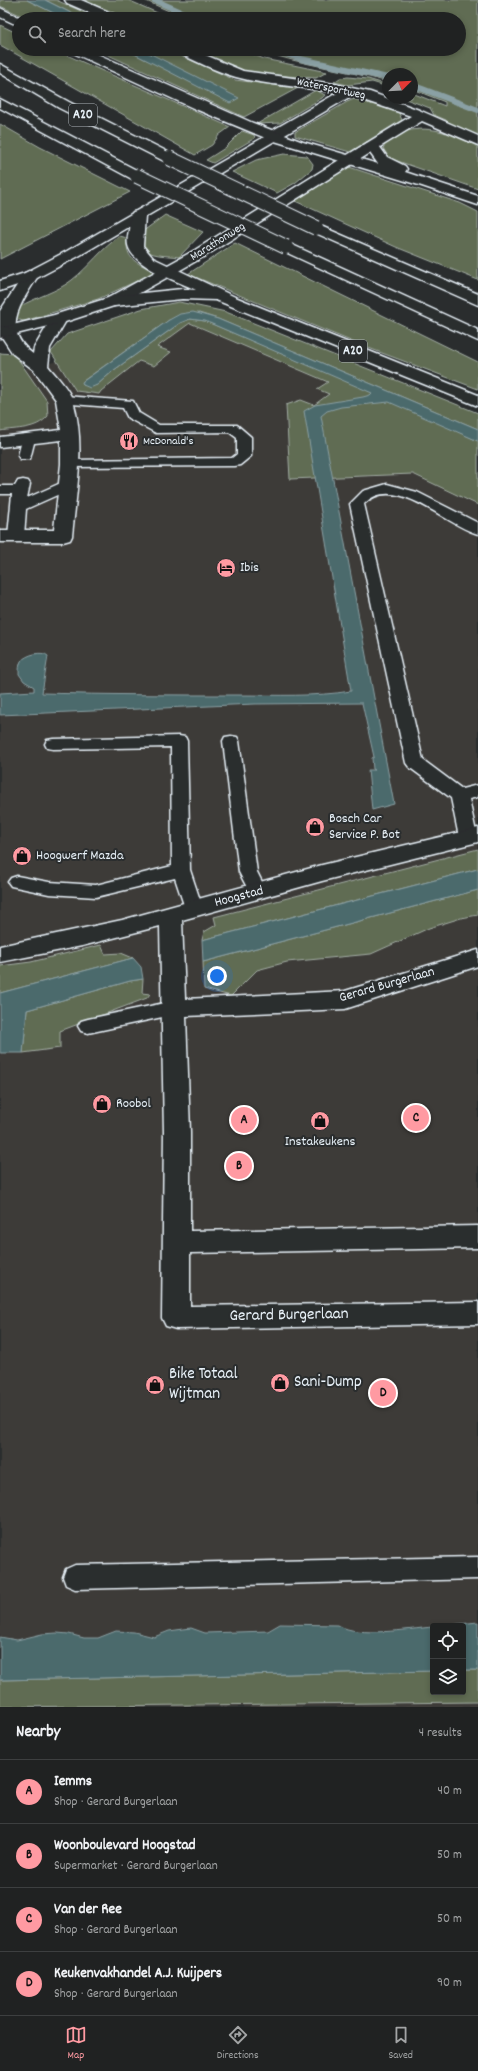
<!DOCTYPE html>
<meta charset="utf-8">
<style>
:root{--surface:#202222;--page:#282a2a;--text:#f1f3f6;--muted:#a2a4a5;--line:#3d3f40;--accent:#ff9aa2}
body{margin:0;font-family:Dekko,sans-serif;background:var(--page);color:var(--text)}
.controls{position:absolute;right:12px;bottom:12px;display:grid;overflow:hidden;border-radius:4px;box-shadow:0 2px 6px #0003}
.controls button{width:36px;height:36px;display:grid;place-items:center;padding:0;border:0;border-bottom:1px solid var(--line);background:var(--surface);color:var(--text);font:20px sans-serif}
.compass{position:absolute;left:382px;top:68px;width:36px;height:36px;border-radius:50%;background:var(--surface);box-shadow:0 2px 6px #0003;rotate:66deg}
.you{position:absolute;left:217px;top:976px;width:14px;height:14px;margin:-10px;border:3px solid #fff;border-radius:50%;background:#1a73e8;box-shadow:0 0 0 6px #1a73e833}
.badge{display:grid;place-items:center;width:26px;height:26px;border-radius:50%;background:var(--accent);color:#111;font-size:13px;font-weight:700}
.pin{position:absolute;translate:-50% -50%;border:2px solid #fff;box-shadow:0 1px 4px #0006}
.list{margin:0;padding:0;list-style:none}
h2{display:flex;justify-content:space-between;align-items:center;height:52px;margin:0;padding:0 16px;font-size:17px}
h2 small{font-size:13px;font-weight:400;color:var(--muted)}
.list li{display:grid;grid-template-columns:26px 1fr auto;gap:12px;align-items:center;box-sizing:border-box;height:64px;padding:0 16px;border-top:1px solid var(--line)}
.list b{display:block;font-size:15px;white-space:nowrap}
.list p{margin:0;font-size:13px;white-space:nowrap;color:var(--muted)}
.list em{font-size:13px;font-style:normal;color:var(--muted)}
.icon{flex:none;width:22px;height:22px;fill:none;stroke:currentColor;stroke-width:2;stroke-linecap:round;stroke-linejoin:round}
.map{position:relative;flex:none;width:478px;height:1707px;overflow:hidden}
.search{position:absolute;background:var(--surface);box-shadow:0 2px 6px #0003;left:12px;right:12px;top:12px;height:44px;display:flex;align-items:center;gap:10px;box-sizing:border-box;padding:0 14px;border-radius:22px;color:var(--muted);font-size:15px}
.sheet{height:308px;background:var(--surface)}
nav{display:flex;justify-content:space-around;align-items:center;box-sizing:border-box;height:56px;border-top:1px solid var(--line);background:var(--surface);font-size:11px;color:var(--muted)}
nav a{display:grid;justify-items:center;gap:2px}
nav .on{color:var(--accent)}
.map>svg:first-child{display:block}
.built{fill:#3c3a37;fill-rule:evenodd}
.green{fill:#606c53;stroke:#a4aea6}
.water{fill:#4c6a6c;stroke:#8aa0a4}
.lines{fill:none;stroke-linecap:round;stroke-linejoin:round}
.stream{stroke:#8aa0a4;stroke-width:6}
.lane-casing{stroke:#e8f1f8;stroke-width:3}
.street-casing{stroke:#e8f1f8;stroke-width:3}
.secondary-casing{stroke:#e8f1f8;stroke-width:3}
.highway-casing{stroke:#e8f1f8;stroke-width:3}
.lane{fill:#2a2d2e;fill-rule:evenodd}
.street{fill:#2a2d2e;fill-rule:evenodd}
.secondary{fill:#2a2d2e;fill-rule:evenodd}
.highway{fill:#2a2d2e;fill-rule:evenodd}
.highway-bridge-casing{stroke:#e8f1f8;stroke-width:16;stroke-linecap:butt}
.highway-bridge{stroke:#2a2d2e;stroke-width:14}
.labels{text-anchor:middle;dominant-baseline:central;stroke-width:4;stroke-linejoin:round;paint-order:stroke}
.far-street-label{font-size:12px;fill:#e8f1f8;stroke:#2a2d2e}
.far-poi-label{font-size:12px;fill:#e8f1f8;stroke:#2a2d2e;text-anchor:start}
.shield{fill:#2a2d2e;stroke:#afb6bb;stroke-width:1}
.shield-label{font-size:13px;font-weight:bold;fill:#e8f1f8}
.poi-label{font-size:14px;fill:#e8f1f8;stroke:#2a2d2e;text-anchor:start}
.street-label{font-size:14px;fill:#e8f1f8;stroke:#2a2d2e}
.near-street-label{font-size:17px;fill:#e8f1f8;stroke:#2a2d2e}
.near-poi-label{font-size:17px;fill:#e8f1f8;stroke:#2a2d2e;text-anchor:start}
</style>
<div class="map">
<svg width="478" height="1707" viewBox="0 0 478 1707">
<rect width="100%" height="100%" fill="#2a2d2e"/>
<filter id="ink" filterUnits="userSpaceOnUse"><feTurbulence type="fractalNoise" baseFrequency=".025" numOctaves="2"/><feDisplacementMap in="SourceGraphic" scale="8" xChannelSelector="R" yChannelSelector="G"/><feConvolveMatrix kernelMatrix="1 2 1 2 8 2 1 2 1" color-interpolation-filters="sRGB"/></filter>
<g filter="url(#ink)">
<path class="built" d="M190,323L328,382L330,394L314,405L301,400L286,405L290,479L413,474L478,505V1707H0V374L63,360ZM433,1626H463V1692H433Z"/>
<path class="green" d="M0,0H27L66,19H29L0,6Z
M45,0H56L99,19H83Z
M82,0H128L171,19H125Z
M144,0H478V189L389,158L383,148C395,127 426,126 446,133V120L434,115L430,108L403,98H412V93L445,106V102L412,89V74H388V82C344,69 299,65 256,49H459V19H187Z
M0,25L19,34V49H53L230,127L219,135L212,145L195,155L0,45Z
M95,49H125L144,59L186,73L141,49H166L235,80L298,88L244,117Z
M192,49H240L264,59L327,72L316,78L256,74L233,67Z
M348,77L368,79L388,85V87L372,82L348,85L334,82L340,78Z
M316,90L325,95L322,98L280,123L257,124Z
M354,99L398,111L402,120L350,152L295,136V132L347,102Z
M0,124L40,147L130,192L0,259Z
M242,131L254,135L255,138L213,163L206,160L225,148Z
M284,154L307,156L313,164L312,169L295,183L277,193L232,172L256,160Z
M349,167L460,203L478,212V280L396,247L295,201Z
M165,215L203,232L179,257C166,255 151,257 141,247L142,232Z
M120,236L127,238C125,261 138,263 156,272L98,299L24,321L15,319L19,307C36,297 57,292 72,280C90,266 102,248 120,236Z
M235,243L478,362V389L358,344L188,274Z
M179,302L226,312L478,413V429L218,319L199,313L169,320L83,381V385H97L114,370L180,323L190,319L205,321L368,390L478,441V505L413,474L290,479L286,405L301,400L314,405L329,394L317,389L328,382L190,323L157,347L171,352L154,366L139,361L101,391L99,394L76,391L51,352L67,334L141,309Z
M0,353L13,354L18,359L47,401L48,416C36,430 17,428 0,431Z
M478,849V869L202,940L204,932L216,925L214,917Z
M478,890V915L461,918L429,928L371,954L287,962L257,970L231,996L204,989L203,962Z
M101,945L105,954L121,953L133,958L0,993V966L31,962Z
M143,979L142,993L150,994L147,998L60,1031V1048L23,1053L27,1010L130,981Z
M463,1670H478V1702L0,1707V1680L433,1671V1692H463Z"/>
<path class="water" d="M27,0H45L83,19H66Z
M125,49H141L239,98L230,103Z
M193,312L218,319L478,429V441L389,402L341,407L327,411L321,416L394,804L372,810L368,770H375L373,769L372,758L374,757L362,703L255,704L0,715V693L34,691V687L24,681L19,674C19,670 19,665 21,661C26,655 42,650 48,656L42,693C108,695 174,695 239,695C276,695 315,697 351,691L304,411L315,405L363,397L370,395L372,393L205,321L190,319L180,323L114,370L97,385L90,388L83,385L82,382L169,320L180,314Z
M478,869V890L203,962L202,940Z
M133,958L141,967L143,979L130,981L27,1010L23,1053H0V993Z
M478,1622V1670H463V1626H440Z
M280,1624L338,1625C359,1638 408,1629 433,1627V1671L0,1680V1637L17,1640L42,1634L57,1633L69,1634L84,1638H98L116,1631L134,1632L154,1637L169,1631L191,1628L205,1633L268,1631Z"/>
<g class="lines">
<path class="stream" d="M154,0L197,19
M271,49L301,59L388,78
M412,85L478,110"/>
<g class="lane-casing">
<path id="lane" d="M64,396L133,401L139,413L159,425H237L251,437V456L240,465L235,466L65,467L63,464L65,461L70,460L232,458L237,454V438L229,432L156,433L128,418L123,408L59,403L57,400L59,397Z
M28,435L33,436L35,439L30,459H20L18,456L23,436Z
M23,480L28,481L30,484L27,498L63,482H73L75,485L73,488L26,509L24,536L21,539H11L8,536L12,494H0V486H15L18,481Z
M387,484L417,492L478,523V534C445,525 395,472 364,504L423,760L462,789L478,785V797L469,799L477,837L474,841L468,843L462,841L459,837L451,798L409,767L406,763L350,504L363,491Z
M179,736L185,737L187,741L190,870L203,909L201,914L194,915L187,914L175,878L96,897L49,894L11,886L8,882L11,878L17,876L49,882L96,885L172,866L171,747L53,749L47,748L45,744L47,740L53,739Z
M231,736L237,737L239,741L257,872L267,892L264,897L258,898L252,897L239,872L223,741L225,737Z
M174,1001L181,1003L184,1008L181,1013L88,1033L81,1031L78,1026L81,1021L88,1019Z
M478,1557V1579L75,1589L66,1585L63,1577L66,1569L75,1565Z"/>
</g>
<g class="street-casing">
<path id="street" d="M65,0H81L118,16L120,19H104L67,3Z
M175,49H191L243,71L334,84L370,92L419,110L478,136V145L422,121L354,163H344L342,160L344,157L411,116L351,96L278,139H268L266,136L268,133L337,93C303,86 269,86 236,77C215,71 196,61 176,52Z
M30,271L35,273L38,276C21,303 0,329 33,354L34,348L53,316H65L67,319L50,348L48,366C56,376 69,389 73,401C86,444 76,492 72,536L70,540L63,542H0V530H54L61,464V440L0,447V437L61,430L56,400L34,370L13,354L0,334V311L25,273Z
M478,828V842L322,881L182,920L185,999L345,991L478,950V966L345,1009L186,1016L190,1132V1231L478,1226V1248L190,1253V1306L478,1302V1324L176,1329L166,1326L162,1318L164,1132L160,926L82,946L0,962V946L122,920L322,865Z"/>
</g>
<g class="secondary-casing">
<path id="secondary" d="M273,132L278,133L280,136L278,139L77,257L35,279L0,291V281L25,273L67,251Z
M349,156L354,157L356,160L354,163L205,256L120,304L65,322L0,338V328L54,315L108,298L195,250L344,157Z"/>
</g>
<g class="highway-casing">
<path id="highway" d="M0,8L23,19H19V26L0,17Z
M70,49H86L253,123L303,142L378,164L365,146L367,143H377L387,157L405,166L407,169L405,172L478,196V205L422,186L268,139L193,108L71,52Z
M0,64L69,102L174,155L176,158L174,161H164L59,108L0,73Z
M0,99L142,173L144,176L142,179H132L0,108Z
M138,211L143,212L145,215L143,246L153,258L235,297L478,395V406L216,300L182,299L114,306L108,304L106,301L108,298L114,296L182,289L196,290C178,281 133,267 128,245C127,240 128,235 129,230C130,224 129,217 133,212Z
M316,224L478,294V305L311,231L309,228L311,225Z
M286,242L478,330V341L281,250L278,247L281,244Z
M0,326L13,329L15,332L13,335L0,336Z"/>
</g>
<use href="#lane" class="lane"/>
<use href="#street" class="street"/>
<use href="#secondary" class="secondary"/>
<use href="#highway" class="highway"/>
<g class="highway-bridge-casing">
<path id="highway-bridge" d="M169,158L316,228
M137,176L286,247"/>
</g>
<use href="#highway-bridge" class="highway-bridge"/>
</g>
</g>
<defs>
<g id="restaurant-disc" transform="scale(1)"><circle r="9.5" fill="#ff9aa2" stroke="#2a2d2e"/><path d="M-5-6h1v4h1v-4h1v4h1v-4h1v5L-1.5 .5V6h-2V.5L-5-1ZM5-6V6H3V1.5H1.5Q1.5-4 5-6Z" fill="#111"/></g>
<g id="hotel-disc" transform="scale(1)"><circle r="9.5" fill="#ff9aa2" stroke="#2a2d2e"/><path d="M-6-4.5h1.5V1H6V5H4.5V3h-9V5H-6ZM-4 0a1.8 1.8 0 1 1 3.6 0ZM.5 0V-2.5h3Q6-2.5 6 0Z" fill="#111"/></g>
<g id="shop-disc" transform="scale(1)"><circle r="9.5" fill="#ff9aa2" stroke="#2a2d2e"/><path d="M-5-2.5h2.3a2.7 3.5 0 0 1 5.4 0H5L5.5 6h-11ZM-1.5-2.5h3a1.5 2.3 0 0 0-3 0Z" fill="#111"/></g>
</defs>
<g fill-rule="evenodd">
<use href="#restaurant-disc" x="129" y="441"/>
<use href="#hotel-disc" x="226" y="568"/>
<use href="#shop-disc" x="315" y="827"/>
<use href="#shop-disc" x="22" y="856"/>
<use href="#shop-disc" x="102" y="1104"/>
<use href="#shop-disc" x="320" y="1121"/>
<use href="#shop-disc" x="280" y="1383"/>
<use href="#shop-disc" x="155" y="1385"/>
</g>
<g class="labels">
<g class="far-street-label">
<text transform="translate(331 89) rotate(12)">Watersportweg</text>
<text transform="translate(218 242) rotate(-32)">Marathonweg</text>
</g>
<g class="far-poi-label">
<text x="143" y="441">McDonald's</text>
</g>
<g class="shield">
<rect x="69" y="104" width="28" height="22" rx="3"/>
<rect x="339" y="340" width="28" height="22" rx="3"/>
</g>
<g class="shield-label">
<text x="83" y="115">A20</text>
<text x="353" y="351">A20</text>
</g>
<g class="poi-label">
<text x="240" y="568">Ibis</text>
<text x="329" y="819">Bosch Car<tspan x="329" dy="16">Service P. Bot</tspan></text>
<text x="36" y="856">Hoogwerf Mazda</text>
<text x="116" y="1104">Roobol</text>
<text x="320" y="1142" text-anchor="middle">Instakeukens</text>
</g>
<g class="street-label">
<text transform="translate(239 897) rotate(-15)">Hoogstad</text>
<text transform="translate(387 985) rotate(-16)">Gerard Burgerlaan</text>
</g>
<g class="near-street-label">
<text transform="translate(289 1316) rotate(-1)">Gerard Burgerlaan</text>
</g>
<g class="near-poi-label">
<text x="169" y="1375">Bike Totaal<tspan x="169" dy="20">Wijtman</tspan></text>
<text x="294" y="1383">Sani-Dump</text>
</g>
</g>
</svg>
<div class="controls">
<button><svg class="icon" aria-label="locate" viewBox="0 0 24 24"><circle cx="12" cy="12" r="6"/><path d="M12 2v4M12 18v4M2 12h4M18 12h4"/></svg></button>
<button><svg class="icon" aria-label="layers" viewBox="0 0 24 24"><path d="M12 4l9 5-9 5-9-5zM3 14l9 5 9-5"/></svg></button>
</div>
<svg class="compass" viewBox="-18 -18 36 36"><path d="M0-13l5 13h-10z" fill="#e53935"/><path d="M0 13l5-13h-10z" fill="#a2a4a5"/></svg>
<div class="you"></div>
<div class="pin badge" style="left:244px;top:1120px">A</div>
<div class="pin badge" style="left:239px;top:1166px">B</div>
<div class="pin badge" style="left:416px;top:1118px">C</div>
<div class="pin badge" style="left:383px;top:1393px">D</div>
<div class="search"><svg class="icon" aria-label="search" viewBox="0 0 24 24"><circle cx="10" cy="10" r="6"/><path d="M15 15l6 6"/></svg>Search here</div>
</div>
<section class="sheet">
<h2>Nearby<small>4 results</small></h2>
<ul class="list">
<li><span class="badge">A</span><div><b>Iemms</b><p>Shop · Gerard Burgerlaan</p></div><em>40 m</em></li>
<li><span class="badge">B</span><div><b>Woonboulevard Hoogstad</b><p>Supermarket · Gerard Burgerlaan</p></div><em>50 m</em></li>
<li><span class="badge">C</span><div><b>Van der Ree</b><p>Shop · Gerard Burgerlaan</p></div><em>50 m</em></li>
<li><span class="badge">D</span><div><b>Keukenvakhandel A.J. Kuijpers</b><p>Shop · Gerard Burgerlaan</p></div><em>90 m</em></li>
</ul>
</section>
<nav>
<a class="on"><svg class="icon" aria-label="map" viewBox="0 0 24 24"><path d="M3 6l6-2 6 2 6-2v14l-6 2-6-2-6 2zM9 4v14M15 6v14"/></svg>Map</a>
<a><svg class="icon" aria-label="directions" viewBox="0 0 24 24"><path d="M12 3l9 9-9 9-9-9zM9 14v-3h6M13 9l2 2-2 2"/></svg>Directions</a>
<a><svg class="icon" aria-label="saved" viewBox="0 0 24 24"><path d="M7 4h10v16l-5-4-5 4z"/></svg>Saved</a>
</nav>
